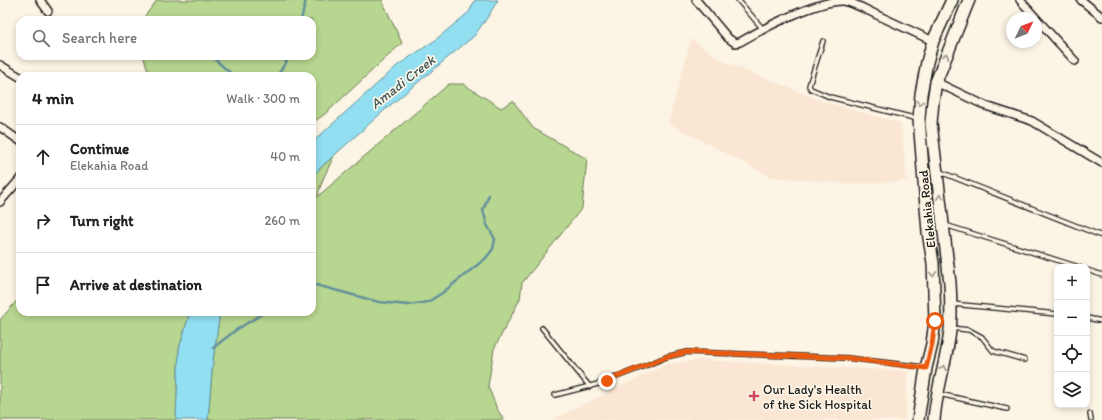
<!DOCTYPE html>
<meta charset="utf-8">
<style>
:root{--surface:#fff;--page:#f6f6f6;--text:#222;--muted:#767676;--line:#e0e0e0}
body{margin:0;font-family:Itim,sans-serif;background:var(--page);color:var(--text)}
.controls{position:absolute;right:12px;bottom:12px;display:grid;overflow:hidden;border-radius:8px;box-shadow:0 2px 6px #0003}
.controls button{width:36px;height:36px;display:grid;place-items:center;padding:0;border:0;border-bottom:1px solid var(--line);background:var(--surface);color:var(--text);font:20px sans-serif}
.compass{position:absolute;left:1006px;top:12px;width:36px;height:36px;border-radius:50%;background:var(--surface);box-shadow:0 2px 6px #0003;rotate:47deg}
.stop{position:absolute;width:12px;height:12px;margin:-9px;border:3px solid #ea580c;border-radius:50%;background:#fff}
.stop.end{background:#ea580c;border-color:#fff;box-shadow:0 1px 4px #0008}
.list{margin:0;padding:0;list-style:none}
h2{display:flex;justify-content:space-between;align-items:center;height:52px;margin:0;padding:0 16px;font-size:17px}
h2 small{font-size:13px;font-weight:400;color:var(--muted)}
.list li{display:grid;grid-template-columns:26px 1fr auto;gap:12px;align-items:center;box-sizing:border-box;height:64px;padding:0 16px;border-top:1px solid var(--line)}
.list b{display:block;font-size:15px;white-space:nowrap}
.list p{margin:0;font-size:13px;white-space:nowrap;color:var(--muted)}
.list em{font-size:13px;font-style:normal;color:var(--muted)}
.icon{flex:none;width:22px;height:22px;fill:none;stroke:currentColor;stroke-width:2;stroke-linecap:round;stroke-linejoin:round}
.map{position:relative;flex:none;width:1102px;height:420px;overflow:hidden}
.search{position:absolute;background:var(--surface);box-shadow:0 2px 6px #0003;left:16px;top:16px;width:300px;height:44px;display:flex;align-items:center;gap:10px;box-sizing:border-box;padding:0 14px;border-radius:12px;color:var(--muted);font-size:15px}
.panel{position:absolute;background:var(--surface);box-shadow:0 2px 6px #0003;left:16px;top:72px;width:300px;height:244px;border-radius:12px}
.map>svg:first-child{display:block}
.built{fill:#fbe6d4}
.green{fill:#b7d68f;stroke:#6a7956}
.water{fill:#92dff1;stroke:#63919c}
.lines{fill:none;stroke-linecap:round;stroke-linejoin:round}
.stream{stroke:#63919c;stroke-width:2.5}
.lane-casing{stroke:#1c1c1c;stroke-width:6}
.street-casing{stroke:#1c1c1c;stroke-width:10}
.primary-casing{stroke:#1c1c1c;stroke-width:14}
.lane{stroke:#fcf5e5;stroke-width:3.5}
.street{stroke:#fcf5e5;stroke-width:7}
.primary{stroke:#fcf5e5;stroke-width:11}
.oneway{stroke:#97938b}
.route{stroke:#ea580c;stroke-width:5}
.poi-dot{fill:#d1495b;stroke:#fcf5e5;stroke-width:1.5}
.labels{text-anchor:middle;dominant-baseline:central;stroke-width:3.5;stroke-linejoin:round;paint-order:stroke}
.street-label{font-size:13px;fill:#1c1c1c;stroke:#fcf5e5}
.poi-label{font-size:13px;fill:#1c1c1c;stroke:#fcf5e5;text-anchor:start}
.water-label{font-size:14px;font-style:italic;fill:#3f565c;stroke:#fcf5e5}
</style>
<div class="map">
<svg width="1102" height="420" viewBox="0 0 1102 420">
<rect width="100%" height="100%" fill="#fcf5e5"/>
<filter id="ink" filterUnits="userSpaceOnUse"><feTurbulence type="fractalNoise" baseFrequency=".025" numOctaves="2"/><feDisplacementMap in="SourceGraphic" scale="8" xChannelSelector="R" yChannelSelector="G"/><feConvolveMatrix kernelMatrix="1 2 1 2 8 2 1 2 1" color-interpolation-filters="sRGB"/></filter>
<g filter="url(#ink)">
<path class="built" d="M691,39L725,62L822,101L901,123L907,181L852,184L771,177L668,123Z
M701,360L908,371L905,420H551L667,364Z"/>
<path class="green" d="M157,0H382L402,43L325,114L312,123V76H150L143,56H312V20H142Z
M449,84H463L501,108L513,101L533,128L587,159L582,208L522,283L520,299L494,349L488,386L497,409L504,420H208L213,360L220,312H312V178L319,169L334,156L323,179L317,197Z
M20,297V312H190L179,349L176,420H0V320Z"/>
<path class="water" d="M475,0H498L487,18L474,36L387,108L319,169L312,178V145L318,137L398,65L434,41L469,12Z
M190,312H220L213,360L208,420H176L179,349Z"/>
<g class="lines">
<path class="stream" d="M188,19V20
M301,20L306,0
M211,56L234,76
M277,76L290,56
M312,286L316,285L379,302L408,305L428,302L442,293L486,258L493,249L495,239L487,225L483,210L489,195
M213,348L236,330L265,312"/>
<g class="lane-casing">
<path id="lane" d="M738,0L763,29
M823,41L810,82L809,86L811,89L830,97L918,119
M938,171L1102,236
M945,225L1079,267
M1087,270L1102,275
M952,304L1057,314
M1087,318L1102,321
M542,328L590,387
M951,328L969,330L982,337L993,351L1025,360
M939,394L1007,409
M555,395L598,384L640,368L666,357L687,352L847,358L924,367
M1090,414L1091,420"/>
</g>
<g class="street-casing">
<path id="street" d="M40,0L48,11
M696,0L728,38L735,43L740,42C764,28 817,0 844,1C854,3 865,9 875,14C894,23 914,32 933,41
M1020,0L1036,18
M1081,0L1102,17
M1036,18L1075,61
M0,65L20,77
M936,82L986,106L1032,121L1102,163
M0,127L20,141
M0,202L20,179"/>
</g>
<g class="primary-casing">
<path id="primary" d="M918,420L926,368L932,344L935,321L933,263L928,232L919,119L921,94L927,62L933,41L952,0
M934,420C936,392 945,366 949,338C952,320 951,302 950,283L931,123L933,101L936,82L969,0"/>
</g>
<use href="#lane" class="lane"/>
<use href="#street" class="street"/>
<use href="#primary" class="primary"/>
</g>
<defs><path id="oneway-chevron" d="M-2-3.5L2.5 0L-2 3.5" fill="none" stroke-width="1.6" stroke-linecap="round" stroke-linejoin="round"/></defs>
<g class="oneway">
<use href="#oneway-chevron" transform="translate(946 56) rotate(-69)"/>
<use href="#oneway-chevron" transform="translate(920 103) rotate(95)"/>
<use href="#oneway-chevron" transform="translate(940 197) rotate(-96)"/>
<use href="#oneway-chevron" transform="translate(933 274) rotate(86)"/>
<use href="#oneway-chevron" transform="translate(943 368) rotate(-78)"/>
</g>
</g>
<g class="lines" filter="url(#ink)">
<path class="route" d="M607,381L666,357L687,352L847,358L926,368L932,344L935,321"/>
</g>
<path class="poi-dot" d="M752 390h4v4h4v4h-4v4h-4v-4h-4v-4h4z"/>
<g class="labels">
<g class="street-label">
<text transform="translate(927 209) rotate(-96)">Elekahia Road</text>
</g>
<g class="poi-label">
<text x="763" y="389">Our Lady's Health<tspan x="763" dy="15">of the Sick Hospital</tspan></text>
</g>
<g class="water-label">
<text transform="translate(403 82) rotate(-38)">Amadi Creek</text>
</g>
</g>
</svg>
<div class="controls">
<button>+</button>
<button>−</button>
<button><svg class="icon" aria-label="locate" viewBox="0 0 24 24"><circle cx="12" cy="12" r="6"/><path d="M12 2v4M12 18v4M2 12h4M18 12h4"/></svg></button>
<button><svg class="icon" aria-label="layers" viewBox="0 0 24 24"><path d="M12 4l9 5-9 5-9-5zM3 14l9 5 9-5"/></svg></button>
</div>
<svg class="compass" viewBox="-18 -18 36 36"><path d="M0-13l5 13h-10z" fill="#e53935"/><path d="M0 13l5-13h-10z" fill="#767676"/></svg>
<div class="stop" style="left:935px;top:321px"></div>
<div class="stop end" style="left:607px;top:381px"></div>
<div class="search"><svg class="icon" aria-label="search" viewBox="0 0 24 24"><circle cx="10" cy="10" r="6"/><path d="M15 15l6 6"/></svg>Search here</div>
<section class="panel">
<h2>4 min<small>Walk · 300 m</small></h2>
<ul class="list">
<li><svg class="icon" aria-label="ahead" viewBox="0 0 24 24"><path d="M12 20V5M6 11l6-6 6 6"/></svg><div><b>Continue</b><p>Elekahia Road</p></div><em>40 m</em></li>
<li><svg class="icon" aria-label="right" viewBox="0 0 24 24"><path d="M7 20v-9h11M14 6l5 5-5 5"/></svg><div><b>Turn right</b></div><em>260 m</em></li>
<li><svg class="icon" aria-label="arrive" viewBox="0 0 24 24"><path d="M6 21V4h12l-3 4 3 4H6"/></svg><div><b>Arrive at destination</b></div></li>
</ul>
</section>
</div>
